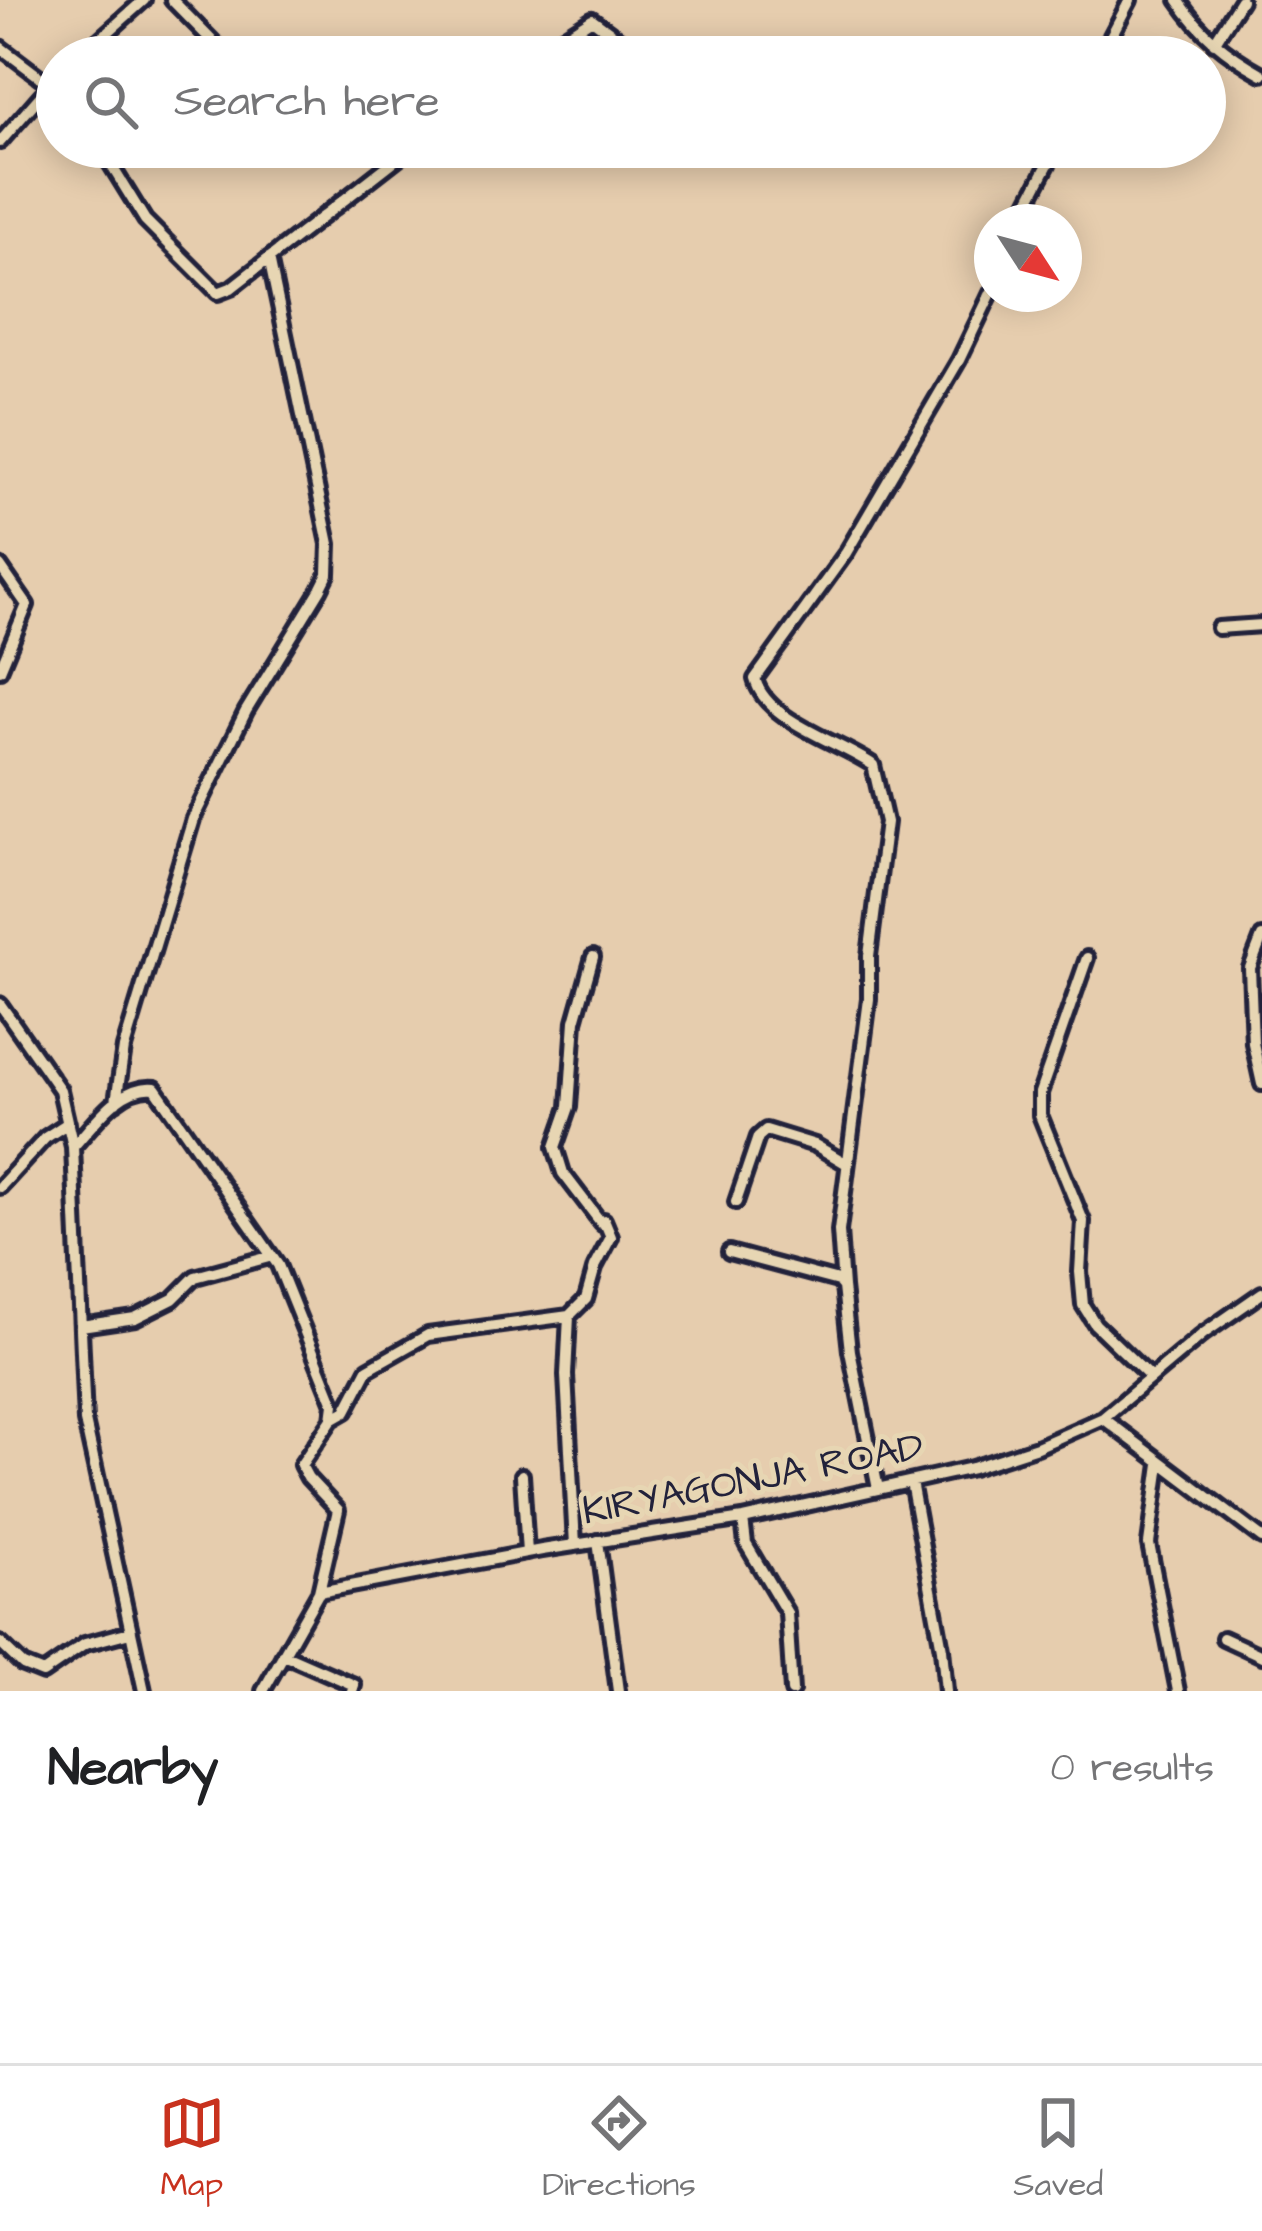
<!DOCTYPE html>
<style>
:root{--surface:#fff;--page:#f6f6f6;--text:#202124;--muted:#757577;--line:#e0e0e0;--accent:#c8321e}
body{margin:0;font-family:"Architects Daughter",sans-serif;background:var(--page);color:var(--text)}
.compass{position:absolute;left:974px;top:204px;width:108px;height:108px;border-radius:50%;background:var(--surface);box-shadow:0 6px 30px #0003;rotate:126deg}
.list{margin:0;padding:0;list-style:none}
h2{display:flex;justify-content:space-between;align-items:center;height:156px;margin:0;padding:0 48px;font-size:51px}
h2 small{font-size:39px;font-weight:400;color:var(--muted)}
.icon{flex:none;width:66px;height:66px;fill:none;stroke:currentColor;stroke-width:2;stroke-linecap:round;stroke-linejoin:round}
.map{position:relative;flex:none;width:1262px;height:1691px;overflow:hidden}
.search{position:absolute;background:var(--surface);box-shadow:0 6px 30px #0003;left:36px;right:36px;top:36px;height:132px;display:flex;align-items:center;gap:30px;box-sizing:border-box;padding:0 42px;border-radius:66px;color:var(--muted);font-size:45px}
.sheet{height:372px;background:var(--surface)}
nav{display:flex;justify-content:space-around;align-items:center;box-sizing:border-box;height:168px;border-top:3px solid var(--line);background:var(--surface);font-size:33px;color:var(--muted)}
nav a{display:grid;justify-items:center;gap:6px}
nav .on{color:var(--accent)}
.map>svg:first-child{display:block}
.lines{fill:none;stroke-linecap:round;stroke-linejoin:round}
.minor-casing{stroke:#22223b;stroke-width:20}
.minor{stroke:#e7d6b3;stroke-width:10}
.labels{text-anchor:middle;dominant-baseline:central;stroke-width:10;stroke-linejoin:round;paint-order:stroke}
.street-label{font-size:39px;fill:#22223b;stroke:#e7d6b3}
</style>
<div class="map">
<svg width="1262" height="1691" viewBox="0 0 1262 1691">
<rect width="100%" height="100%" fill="#e6cdae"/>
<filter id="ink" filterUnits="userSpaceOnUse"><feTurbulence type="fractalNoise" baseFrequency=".00833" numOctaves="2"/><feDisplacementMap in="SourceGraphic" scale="24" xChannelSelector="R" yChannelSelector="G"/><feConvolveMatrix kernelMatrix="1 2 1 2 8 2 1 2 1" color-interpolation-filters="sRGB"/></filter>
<g filter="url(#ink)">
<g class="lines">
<g class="minor-casing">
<path id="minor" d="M172,0L228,57
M1178,0C1201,34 1226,54 1262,74
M1214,43L1241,0
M0,47L57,90
M80,57L144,0
M532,57L592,19L627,45L644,51L671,46L706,57
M1100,57L1130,0
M0,142L57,77
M100,147L145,220L218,293L231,288L412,147
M317,147L321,150
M1018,222L1057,147
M0,566L27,605L0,670
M1218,628L1262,625
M1262,937L1250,968L1253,1043L1262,1084
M593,957L575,1021L569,1107L555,1147L563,1173L602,1224
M1087,958L1040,1093V1115L1083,1221L1080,1272L1083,1305L1095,1324L1150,1377
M0,1004L60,1090L73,1147L85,1421L144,1691
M116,1102L124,1048L193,819L246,711L320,590L328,574L329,544L269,258
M73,1147C95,1123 120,1084 155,1088L278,1265L334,1404L332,1419L301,1465L308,1478L338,1510L319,1592
M0,1187L45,1138L68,1123
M736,1202L758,1137L766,1130L815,1145L847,1164
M729,1252L838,1281L843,1287L850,1351L878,1489
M843,1287L839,1231L869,999V956L886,822L873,765C838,741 766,721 755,679L846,553L959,360L992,291
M569,1316L566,1375L575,1545
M81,1326L135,1318L173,1299L195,1277L269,1257
M1103,1418L1262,1538
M332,1419L346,1411L368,1369L428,1335L569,1316L586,1299L595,1267L611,1237L604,1220
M1160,1464L1149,1544L1178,1691
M522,1475L527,1553
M911,1482L942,1649L946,1691
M743,1519L746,1544L787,1613L792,1691
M598,1541L618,1691
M1223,1638L1262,1656
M0,1643L23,1665L43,1673L85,1644L130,1632
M283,1654L354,1685L352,1691
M263,1691L319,1592L542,1550L743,1519L972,1468L1037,1447L1103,1418L1203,1334L1262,1293"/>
</g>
<use href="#minor" class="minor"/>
</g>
</g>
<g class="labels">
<g class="street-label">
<text transform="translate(753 1480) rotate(-11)">KIRYAGONJA ROAD</text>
</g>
</g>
</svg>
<svg class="compass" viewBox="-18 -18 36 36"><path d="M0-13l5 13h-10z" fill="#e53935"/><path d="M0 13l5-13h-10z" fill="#757577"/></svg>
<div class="search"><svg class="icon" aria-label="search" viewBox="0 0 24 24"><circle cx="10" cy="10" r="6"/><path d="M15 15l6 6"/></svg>Search here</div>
</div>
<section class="sheet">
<h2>Nearby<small>0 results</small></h2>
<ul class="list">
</ul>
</section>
<nav>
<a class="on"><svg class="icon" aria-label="map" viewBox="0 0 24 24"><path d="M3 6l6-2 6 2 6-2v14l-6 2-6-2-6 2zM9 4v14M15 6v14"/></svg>Map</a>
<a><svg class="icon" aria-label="directions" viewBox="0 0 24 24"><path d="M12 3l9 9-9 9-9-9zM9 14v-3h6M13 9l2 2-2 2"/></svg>Directions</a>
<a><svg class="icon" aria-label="saved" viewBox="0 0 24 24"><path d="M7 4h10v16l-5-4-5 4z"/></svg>Saved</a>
</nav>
